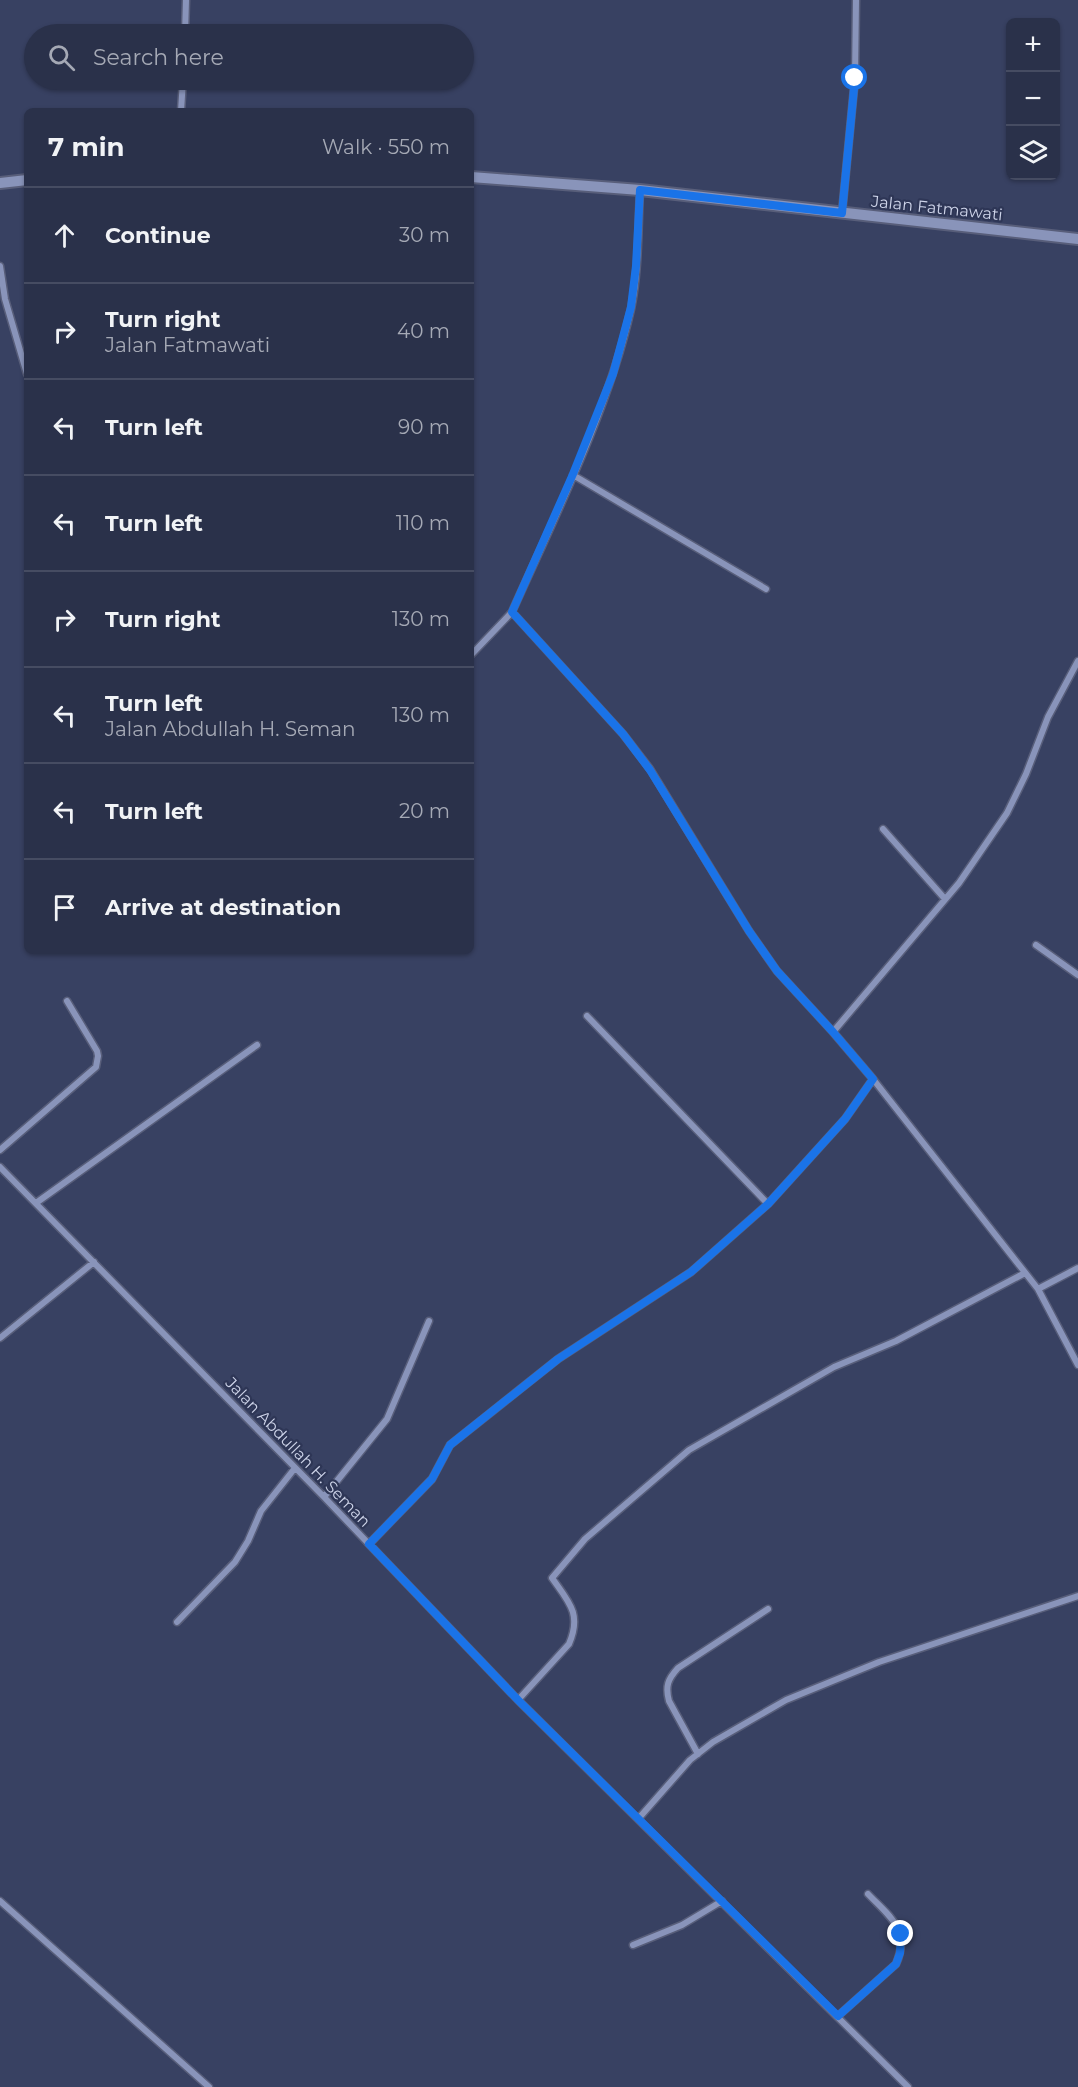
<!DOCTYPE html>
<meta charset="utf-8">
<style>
:root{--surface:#2a314a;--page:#323951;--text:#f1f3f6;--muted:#a5a9b5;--line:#464c62}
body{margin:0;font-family:Montserrat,sans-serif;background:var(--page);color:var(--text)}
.controls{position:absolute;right:18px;top:18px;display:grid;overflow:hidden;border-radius:9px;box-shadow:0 2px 4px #0004}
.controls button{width:54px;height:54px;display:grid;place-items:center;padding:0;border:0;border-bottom:2px solid var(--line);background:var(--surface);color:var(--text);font:30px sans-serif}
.stop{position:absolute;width:18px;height:18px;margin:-14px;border:4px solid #1a73e8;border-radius:50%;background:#fff}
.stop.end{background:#1a73e8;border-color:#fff;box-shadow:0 2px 6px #0008}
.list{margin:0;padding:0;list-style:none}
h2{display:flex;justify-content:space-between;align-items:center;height:78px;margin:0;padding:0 24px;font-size:26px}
h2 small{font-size:20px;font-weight:400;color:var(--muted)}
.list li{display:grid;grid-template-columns:39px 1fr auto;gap:18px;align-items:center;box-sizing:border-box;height:96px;padding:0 24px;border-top:2px solid var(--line)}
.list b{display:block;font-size:22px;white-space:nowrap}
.list p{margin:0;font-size:20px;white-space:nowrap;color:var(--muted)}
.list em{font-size:20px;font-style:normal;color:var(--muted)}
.icon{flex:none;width:33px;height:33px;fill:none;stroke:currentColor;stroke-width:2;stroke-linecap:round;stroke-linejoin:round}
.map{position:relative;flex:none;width:1078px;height:2087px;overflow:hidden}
.search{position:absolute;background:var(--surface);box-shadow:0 2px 4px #0004;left:24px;top:24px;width:450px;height:66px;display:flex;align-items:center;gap:15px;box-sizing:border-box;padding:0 21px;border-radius:33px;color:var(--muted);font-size:22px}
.panel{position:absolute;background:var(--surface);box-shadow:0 2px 4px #0004;left:24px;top:108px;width:450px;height:846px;border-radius:9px}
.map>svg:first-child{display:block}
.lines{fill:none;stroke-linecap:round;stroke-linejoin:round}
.minor-casing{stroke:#585e7a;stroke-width:9}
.tertiary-casing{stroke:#585e7a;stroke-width:14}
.minor{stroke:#8994ba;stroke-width:6}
.tertiary{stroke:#8994ba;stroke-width:10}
.route{stroke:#1a73e8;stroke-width:8}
.labels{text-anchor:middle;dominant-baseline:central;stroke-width:4.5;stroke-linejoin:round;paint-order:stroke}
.street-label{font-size:16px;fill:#ced4e9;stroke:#2e3656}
</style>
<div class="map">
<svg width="1078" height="2087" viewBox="0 0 1078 2087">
<rect width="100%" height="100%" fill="#384162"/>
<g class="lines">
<g class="minor-casing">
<path id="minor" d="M185,34L186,0
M181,111L183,80
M640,190C638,229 639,271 631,309C608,411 555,516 512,612L623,734L650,769L749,931L777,971L833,1032L873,1079L1038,1289L1078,1365
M842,213L855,78L856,0
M0,266L5,299L27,374
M573,475L766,589
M471,655L512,612
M883,829L945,899
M1036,945L1078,975
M587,1016L768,1204
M833,1032L959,883L1007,813L1026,774L1048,717L1078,661
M0,1150L96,1067L98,1056L97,1051L67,1001
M0,1167L324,1497L518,1700L908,2087
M36,1203L257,1045
M1038,1289L1078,1268
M0,1338L94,1262
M324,1497L387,1419L429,1321
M369,1544L432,1479L450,1445L558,1359L691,1272L768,1204L845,1119L873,1079
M177,1622L235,1562L248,1541L261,1511L295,1468
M518,1700L569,1644C582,1614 569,1602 552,1578L585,1539L689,1450L834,1367L896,1341L1025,1273
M698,1754L669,1701C665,1686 668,1679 678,1668L768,1609
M639,1818L690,1760L713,1742L786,1700L879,1662L1078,1596
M0,1901L209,2087
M633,1945L682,1925L722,1901
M838,2016L896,1964C911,1930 890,1917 868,1894"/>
</g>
<g class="tertiary-casing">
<path id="tertiary" d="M471,177L640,190L1078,239
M0,183L27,180"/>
</g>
<use href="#minor" class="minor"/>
<use href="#tertiary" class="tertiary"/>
</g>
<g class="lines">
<path class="route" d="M855,78L842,213L640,190L636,266L631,307L613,374L573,474L512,612L623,734L650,770L749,931L777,971L833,1032L873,1079L845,1119L768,1204L691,1272L558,1359L450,1445L432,1479L369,1544L518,1700L838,2016L896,1964L900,1953L901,1934"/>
</g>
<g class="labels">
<g class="street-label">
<text transform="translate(937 208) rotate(6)">Jalan Fatmawati</text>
<text transform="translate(298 1452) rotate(46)">Jalan Abdullah H. Seman</text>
</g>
</g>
</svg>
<div class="controls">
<button>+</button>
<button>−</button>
<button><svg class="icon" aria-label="layers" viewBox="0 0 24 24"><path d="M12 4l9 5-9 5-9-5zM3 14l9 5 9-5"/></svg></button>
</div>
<div class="stop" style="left:855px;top:78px"></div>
<div class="stop end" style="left:901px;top:1934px"></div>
<div class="search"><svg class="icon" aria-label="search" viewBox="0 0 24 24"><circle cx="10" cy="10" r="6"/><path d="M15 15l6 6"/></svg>Search here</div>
<section class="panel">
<h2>7 min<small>Walk · 550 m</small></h2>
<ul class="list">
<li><svg class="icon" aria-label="ahead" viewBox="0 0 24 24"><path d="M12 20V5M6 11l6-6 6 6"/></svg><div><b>Continue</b></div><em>30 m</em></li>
<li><svg class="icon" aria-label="right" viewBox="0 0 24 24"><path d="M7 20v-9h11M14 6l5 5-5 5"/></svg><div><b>Turn right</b><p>Jalan Fatmawati</p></div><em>40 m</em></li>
<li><svg class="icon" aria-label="left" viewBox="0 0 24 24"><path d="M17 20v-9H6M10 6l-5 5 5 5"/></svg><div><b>Turn left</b></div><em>90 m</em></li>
<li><svg class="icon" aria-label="left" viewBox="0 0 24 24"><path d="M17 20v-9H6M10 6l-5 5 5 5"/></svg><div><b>Turn left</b></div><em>110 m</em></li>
<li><svg class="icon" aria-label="right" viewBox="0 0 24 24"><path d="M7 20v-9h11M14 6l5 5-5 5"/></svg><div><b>Turn right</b></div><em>130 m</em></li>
<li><svg class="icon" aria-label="left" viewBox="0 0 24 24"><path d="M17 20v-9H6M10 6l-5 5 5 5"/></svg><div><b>Turn left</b><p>Jalan Abdullah H. Seman</p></div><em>130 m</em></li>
<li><svg class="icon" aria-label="left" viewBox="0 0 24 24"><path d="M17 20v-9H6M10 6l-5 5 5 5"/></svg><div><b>Turn left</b></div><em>20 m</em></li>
<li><svg class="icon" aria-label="arrive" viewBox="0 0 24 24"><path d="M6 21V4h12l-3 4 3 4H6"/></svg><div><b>Arrive at destination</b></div></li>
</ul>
</section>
</div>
